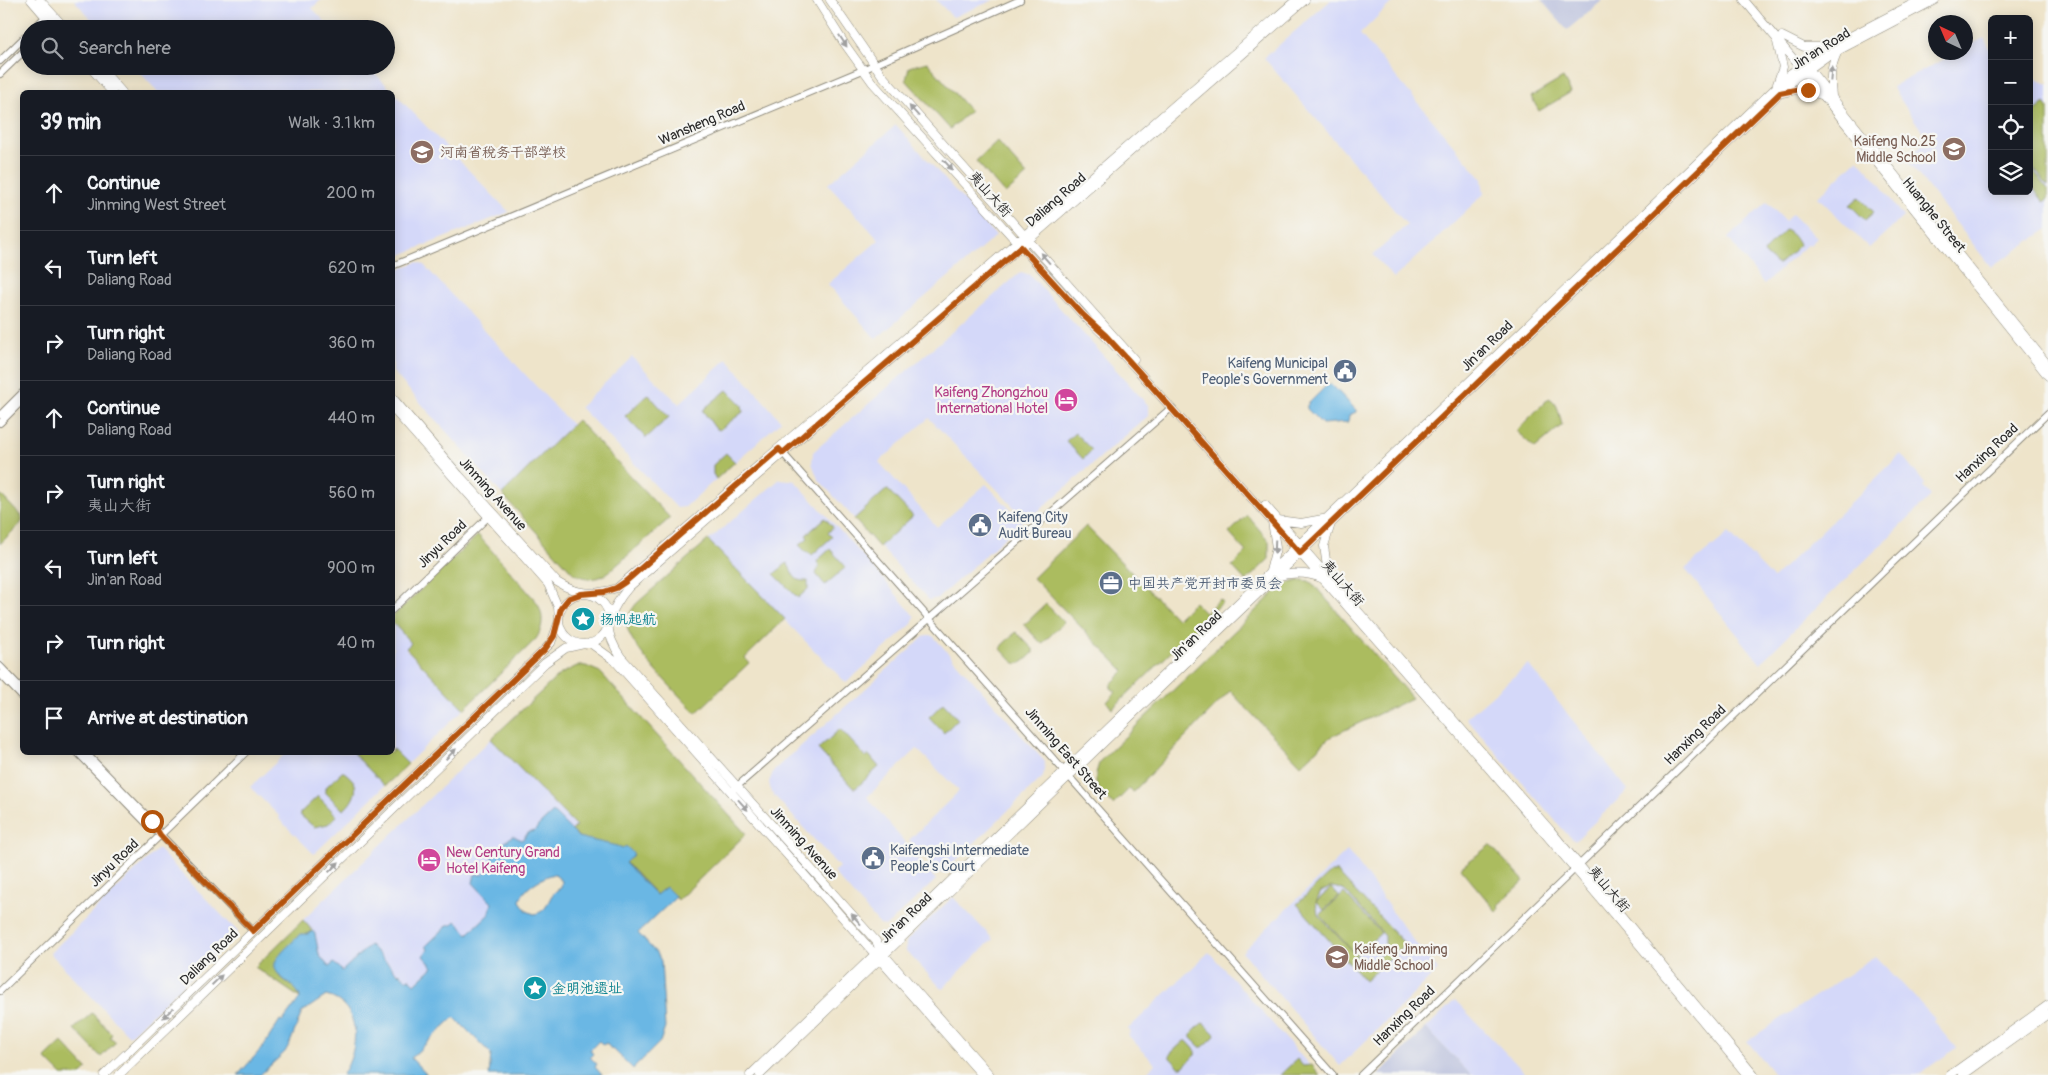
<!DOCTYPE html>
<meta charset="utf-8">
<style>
:root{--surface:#171b24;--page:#20242c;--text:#f1f3f6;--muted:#9ea1a6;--line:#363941}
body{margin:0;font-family:Pangolin,"LXGW WenKai TC",sans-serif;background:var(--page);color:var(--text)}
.controls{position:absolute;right:15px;top:15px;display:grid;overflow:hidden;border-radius:8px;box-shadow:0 2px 12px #0003}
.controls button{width:45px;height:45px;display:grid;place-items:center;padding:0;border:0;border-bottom:1px solid var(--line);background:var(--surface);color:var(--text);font:25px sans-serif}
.compass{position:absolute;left:1928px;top:15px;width:45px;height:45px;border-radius:50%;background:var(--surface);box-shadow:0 2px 12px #0003;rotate:316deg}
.stop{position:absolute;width:15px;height:15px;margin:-11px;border:4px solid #b45309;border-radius:50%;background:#fff}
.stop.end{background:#b45309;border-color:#fff;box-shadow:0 1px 5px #0008}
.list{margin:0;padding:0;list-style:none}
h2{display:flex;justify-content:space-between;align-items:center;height:65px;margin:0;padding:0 20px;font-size:21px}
h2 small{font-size:16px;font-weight:400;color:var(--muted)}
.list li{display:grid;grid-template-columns:32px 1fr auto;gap:15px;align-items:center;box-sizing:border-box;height:75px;padding:0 20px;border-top:1px solid var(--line)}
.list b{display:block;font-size:19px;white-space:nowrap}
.list p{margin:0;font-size:16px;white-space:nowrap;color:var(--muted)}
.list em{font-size:16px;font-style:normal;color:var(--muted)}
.icon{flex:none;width:28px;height:28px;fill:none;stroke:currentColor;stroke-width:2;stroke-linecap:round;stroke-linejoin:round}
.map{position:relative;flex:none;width:2048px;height:1075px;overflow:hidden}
.search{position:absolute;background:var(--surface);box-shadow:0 2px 12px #0003;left:20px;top:20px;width:375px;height:55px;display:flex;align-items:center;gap:12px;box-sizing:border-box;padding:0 18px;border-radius:28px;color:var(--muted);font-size:19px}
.panel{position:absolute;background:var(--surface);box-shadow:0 2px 12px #0003;left:20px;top:90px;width:375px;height:665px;border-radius:8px}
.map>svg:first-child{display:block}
.built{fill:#d4d8f9}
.industrial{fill:#bdc3de}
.green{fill:#abbc5f;stroke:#6b7445;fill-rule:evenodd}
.water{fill:#6ab7e4;stroke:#4a7188;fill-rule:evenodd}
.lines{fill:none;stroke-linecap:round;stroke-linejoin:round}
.minor-casing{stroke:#8c887a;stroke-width:8}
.major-casing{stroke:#8c887a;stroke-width:9}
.minor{stroke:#fff;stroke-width:6}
.major{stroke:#fff;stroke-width:8}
.oneway{fill:#a0a0a0}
.route{stroke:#b45309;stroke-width:6}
.labels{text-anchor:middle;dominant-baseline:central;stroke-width:4.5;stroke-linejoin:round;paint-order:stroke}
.street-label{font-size:14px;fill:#2b2b2b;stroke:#f6f6f2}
.education-label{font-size:14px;fill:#785e54;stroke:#f6f6f2;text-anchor:start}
.service-label{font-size:14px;fill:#4e5e75;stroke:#f6f6f2;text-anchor:start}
.hotel-label{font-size:14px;fill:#b23c85;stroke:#f6f6f2;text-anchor:end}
.culture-label{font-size:14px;fill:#0d838f;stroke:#f6f6f2;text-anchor:start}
</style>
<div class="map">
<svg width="2048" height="1075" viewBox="0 0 2048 1075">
<rect width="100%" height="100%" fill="#f6f6f2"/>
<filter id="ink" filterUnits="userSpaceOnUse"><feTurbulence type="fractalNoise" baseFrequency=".02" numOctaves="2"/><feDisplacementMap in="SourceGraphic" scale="10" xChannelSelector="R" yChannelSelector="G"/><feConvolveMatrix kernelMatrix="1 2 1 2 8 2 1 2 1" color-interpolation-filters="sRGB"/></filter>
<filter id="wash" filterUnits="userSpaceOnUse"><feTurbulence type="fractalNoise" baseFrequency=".0096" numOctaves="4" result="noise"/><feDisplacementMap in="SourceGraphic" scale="20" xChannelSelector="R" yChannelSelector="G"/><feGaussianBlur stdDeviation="1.12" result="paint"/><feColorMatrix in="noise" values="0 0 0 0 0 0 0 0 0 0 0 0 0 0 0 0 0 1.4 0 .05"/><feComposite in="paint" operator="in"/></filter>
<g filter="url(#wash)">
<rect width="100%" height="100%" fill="#eee4ca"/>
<path class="built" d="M74,0H321L312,8L332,29H100Z
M936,0H994L953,17Z
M1331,0H1398L1387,7L1360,34L1482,179L1484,194L1394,278L1373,255L1407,225L1264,58Z
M1984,38L1992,53V191H2029V80L2034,78L2048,84V229L1991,267L1905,158L1928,140L1892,87L1956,53L1966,52V47Z
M134,66H368L509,212L393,258L392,92H158Z
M896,125L996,236L876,339L828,284L879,240L828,184Z
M1858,159L1877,180L1903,217L1869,248L1818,197Z
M1767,202L1785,221L1792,214L1817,238L1810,245L1808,244L1764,284L1728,238Z
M417,262L423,264L572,425L502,494L393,372L392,272Z
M1021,272L1030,275L1148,405V416L1027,521L929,418L879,462L937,527L986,484L1022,522L938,598L929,600L818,479L812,463L813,452Z
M632,357L679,404L727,359L781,421L685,507L677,508L580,407Z
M1901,454L1925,484L1923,486L1931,496L1760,663L1685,569L1729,533L1773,578Z
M780,479L795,481L875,569L915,617L912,624L846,683L708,541Z
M393,623L411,643L406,649L464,709L314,854L279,819L280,817L250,787L286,753L392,752Z
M926,635H931L934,637L1045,762L1043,777L942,874L909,840L959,791L917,749L867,797L936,880L886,926L880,925L833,872L839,867L771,792L769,782L774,770Z
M1528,664L1628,790L1575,841L1566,833L1466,718Z
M491,739L576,827L572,831L553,812L538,826L535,831L529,832L522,840L516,838L483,875L492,903L489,914L468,934L449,924L426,946L433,967L414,984L407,980L400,973L342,971L329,968L319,955L315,934L303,920Z
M158,849L238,932L129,1036L50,953Z
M1347,851L1356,861L1412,939L1438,970L1340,1066L1242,952Z
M953,897L993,939L942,989L906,951L907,943V940Z
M1209,952L1318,1075H1144L1155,1064L1128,1035L1130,1033L1128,1029Z
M1876,956L1935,1019L1933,1021L1956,1048L1918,1075H1775L1747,1041Z
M1455,1000L1527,1075H1471L1426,1028Z"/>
<path class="industrial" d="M1541,0H1603L1567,30Z
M1426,1028L1471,1075H1378Z"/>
<path class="green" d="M927,62L970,111L950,129L906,80L909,67Z
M1563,78L1571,92L1539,111L1531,97Z
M2045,103L2048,107V186L2029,163V116Z
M997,141L1027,175L1005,194L976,161Z
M2029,165L2048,189V199L2044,202L2029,183Z
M1859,197L1874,212L1865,220L1850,205Z
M1785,230C1790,232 1799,240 1799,246L1779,264H1776L1764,253L1765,250Z
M727,390L742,405L743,412L719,430L715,428L703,411L705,408Z
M648,394L669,417L646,438L625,416Z
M1549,398C1559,403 1559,415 1562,425L1535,448L1516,431Z
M577,420L670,518L609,572C597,581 586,580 573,573L502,494Z
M1075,433L1092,450L1083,459L1066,441Z
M726,453L735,462L716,479L713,474V465Z
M886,490H888L913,516L879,547L854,519Z
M0,494L22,517V522L0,544Z
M1247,515L1269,541V559L1246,581L1232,566L1246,552L1229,533Z
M825,518L833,527L828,533L832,537L812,555L806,552L799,545L808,538L806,535Z
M1086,526L1177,619L1194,602L1205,613L1220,599L1223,602L1112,709L1107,702L1116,692L1111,688V684L1124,671L1033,578Z
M478,535L536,601C544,613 544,627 536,639L464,709L406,648L411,643L393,623V616Z
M708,540L785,619L745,658L749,663L696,713C680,696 628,646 627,625C627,617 631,611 636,604Z
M830,549L846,567L825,585L816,574L819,566L817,561Z
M787,563C794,573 792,582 808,581V589L798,598L774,574Z
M1302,580L1309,581L1314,585L1412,698L1330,737L1301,765L1230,691L1133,792L1129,789L1113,805C1097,788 1091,784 1100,761L1280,587L1285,584Z
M1046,604L1064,622L1042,644L1024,625Z
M1016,632L1033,649V653C1016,670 1016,665 1001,649L1002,645Z
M577,666H586L600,672L746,834L678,900L666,887L657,895L625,862L626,846L623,850L580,838L572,831L576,826L491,739L559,675Z
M943,703L958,719L944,733L929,717Z
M840,729L866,757L869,755L879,767L856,788H853L818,749Z
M393,749L408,764L385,786L353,753L392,752Z
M342,772H344C348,775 353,779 355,784C358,793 350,806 343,810L325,792V788Z
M318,796L337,816L328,824L314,827L300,815V813Z
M1490,845L1524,881L1498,905L1500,908L1497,912L1460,868Z
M1331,872H1337L1405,944L1365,981L1297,904ZM1331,887L1338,888L1345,891L1385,936V950L1376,960L1366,962L1359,959L1318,915L1316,902L1324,910L1339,896L1331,888L1316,902L1321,892Z
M1344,893L1381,933L1356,955L1320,915Z
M303,920L313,931L305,935L279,976L297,990L300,998L255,967Z
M92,1013L112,1034L110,1037L116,1042L101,1057L74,1029Z
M1202,1023L1205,1024L1215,1034L1214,1037L1203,1047H1200L1191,1038V1034Z
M1184,1041H1187L1196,1051V1054L1183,1067H1179L1170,1058V1054Z
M62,1042L87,1069L81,1075H62L45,1058Z
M1297,1059L1303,1066L1312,1065L1320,1075H1280Z"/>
<path class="water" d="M1331,384L1356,410V412L1349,415L1348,422L1322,424L1307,409V405L1327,385Z
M553,812L578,837L617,846L622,849L626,846L634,854L625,863L656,895L666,887L676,897L638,933L658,955L661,961L665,1028L660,1042L633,1069L613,1049L612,1050L606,1043L603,1045L599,1041L590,1050L593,1054L590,1057L597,1064L595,1067L602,1075H489L491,1054L454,1017L411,1058L427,1075H342C360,1050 362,1004 326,996L302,1012L290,1043L285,1052L260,1075H238L263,1047L280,1020L283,1021L300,998C299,983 264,976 278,957C284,949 293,942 300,934H308L313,931L315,934L319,955L329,967L334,963L342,971L370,945L398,974L399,973L407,980L409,978L415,984L433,967L423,956L428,949L426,946L449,924L451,926L456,921L468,934L489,914L492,903L473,883L475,874L483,875L492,866V854L511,837L513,836L522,840L529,832L535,831L538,826ZM554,874L562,881L561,888C545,895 552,911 534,914L527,911L520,901C522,889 542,877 554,874Z"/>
</g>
<g filter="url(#ink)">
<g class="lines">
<g class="minor-casing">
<path id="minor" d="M33,29L48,14
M0,61L29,33
M0,74L29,46
M392,266L858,72L1020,0
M0,415L22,393
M0,423L22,401
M781,451L1333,1075
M392,610L488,517
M0,666L22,689
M0,674L22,697
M77,752L149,826L161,835L253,931
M85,752L152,821L159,832
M734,789L1171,408
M0,991L246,752
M1361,1075L2048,413"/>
</g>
<g class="major-casing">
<path id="major" d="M31,0L56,29
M40,0L66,29
M817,0L844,43L872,82L1083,315L1106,337L1139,372C1345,603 1551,835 1747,1075
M830,0L881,74L1134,359
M1744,0L1801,68L2048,376
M1782,36L1804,47H1828
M1777,42L1783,67L1777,84
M1806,65L2048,365
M89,66L112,92
M99,66L122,92
M1782,93L1800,89L1821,95
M1832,96C1830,79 1830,67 1838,51
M392,397L459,475L557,582C577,595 595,595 617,588L1296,0
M392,408L548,584L558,607L559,617
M1265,505L1551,831L1754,1075
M1278,520L1301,523L1323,519
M1270,571L1276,548L1272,521
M1328,574L1324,546L1330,527
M1276,577C1292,572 1307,572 1323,579
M559 619a25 25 0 1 1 50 0a25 25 0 1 1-50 0Z
M590,643L615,661L982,1075
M104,1075L539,655L551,643L559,621
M119,1075L545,663L566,648L584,644
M750,1075L1215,625L1791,73L1822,51L1920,0
M760,1075L1220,630L1795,79L1826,57L1935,0
M990,1075L880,950L876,941L621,657C615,649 607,633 609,623C611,611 621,596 629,587L1305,0
M1950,1075L2048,1005
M1963,1075L2048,1014"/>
</g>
<use href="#minor" class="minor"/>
<use href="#major" class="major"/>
</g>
<defs><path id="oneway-solid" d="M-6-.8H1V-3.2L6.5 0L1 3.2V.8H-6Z" transform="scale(1.25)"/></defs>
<g class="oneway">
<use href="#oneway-solid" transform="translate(843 41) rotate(57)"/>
<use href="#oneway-solid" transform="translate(1831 74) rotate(-85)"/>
<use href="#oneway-solid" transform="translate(914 111) rotate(-132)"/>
<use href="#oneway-solid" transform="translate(948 165) rotate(48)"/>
<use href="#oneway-solid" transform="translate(1045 258) rotate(-131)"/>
<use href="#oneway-solid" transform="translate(1275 547) rotate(92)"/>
<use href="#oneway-solid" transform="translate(451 754) rotate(-44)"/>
<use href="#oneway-solid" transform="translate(743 805) rotate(48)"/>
<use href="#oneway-solid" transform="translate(334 867) rotate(-44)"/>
<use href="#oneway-solid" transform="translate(856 919) rotate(-132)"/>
<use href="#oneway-solid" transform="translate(217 980) rotate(-44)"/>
<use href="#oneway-solid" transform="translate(168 1013) rotate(136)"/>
</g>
</g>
<g class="lines" filter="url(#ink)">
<path class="route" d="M152,821L160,835L253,931L545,649L554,636L561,608L569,598L581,594L604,592L616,588L625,582L779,449L783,453L1021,247L1083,315L1106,336L1139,372L1300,553L1777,96L1780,93L1800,89L1808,90"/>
</g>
<defs>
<g id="school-disc" transform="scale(1.25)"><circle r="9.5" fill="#8d6e63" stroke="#f6f6f2"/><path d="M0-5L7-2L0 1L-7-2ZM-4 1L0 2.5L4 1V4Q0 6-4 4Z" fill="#fff"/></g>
<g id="university-disc" transform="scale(1.25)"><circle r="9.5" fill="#8d6e63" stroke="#f6f6f2"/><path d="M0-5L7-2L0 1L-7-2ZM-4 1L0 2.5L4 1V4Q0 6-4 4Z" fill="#fff"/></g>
<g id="civic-disc" transform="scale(1.25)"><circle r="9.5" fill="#5c6f8a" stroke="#f6f6f2"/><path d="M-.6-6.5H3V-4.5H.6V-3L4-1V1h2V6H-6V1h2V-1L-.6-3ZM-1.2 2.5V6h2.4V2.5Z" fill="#fff"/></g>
<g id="hotel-disc" transform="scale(1.25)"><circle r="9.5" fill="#d1479c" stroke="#f6f6f2"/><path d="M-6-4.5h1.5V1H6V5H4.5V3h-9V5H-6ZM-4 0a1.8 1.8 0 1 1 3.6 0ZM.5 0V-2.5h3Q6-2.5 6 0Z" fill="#fff"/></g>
<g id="office-disc" transform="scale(1.25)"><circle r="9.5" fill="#5c6f8a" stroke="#f6f6f2"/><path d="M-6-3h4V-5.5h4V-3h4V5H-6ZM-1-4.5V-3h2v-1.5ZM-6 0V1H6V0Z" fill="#fff"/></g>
<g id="sight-disc" transform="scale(1.25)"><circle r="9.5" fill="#0f9aa8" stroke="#f6f6f2"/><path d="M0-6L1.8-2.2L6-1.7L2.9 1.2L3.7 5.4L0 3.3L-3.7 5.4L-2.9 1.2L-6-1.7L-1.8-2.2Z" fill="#fff"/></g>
</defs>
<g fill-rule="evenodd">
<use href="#school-disc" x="1954" y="149"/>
<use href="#university-disc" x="422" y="152"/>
<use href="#civic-disc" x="1345" y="371"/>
<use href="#hotel-disc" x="1066" y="400"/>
<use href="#civic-disc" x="980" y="525"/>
<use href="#office-disc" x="1111" y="583"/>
<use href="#sight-disc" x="583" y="619"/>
<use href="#civic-disc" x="873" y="858"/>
<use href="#hotel-disc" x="429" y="860"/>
<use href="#school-disc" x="1337" y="957"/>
<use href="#sight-disc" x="535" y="988"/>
</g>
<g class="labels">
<g class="street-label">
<text transform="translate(1821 49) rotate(-32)">Jin'an Road</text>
<text transform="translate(702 123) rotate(-23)">Wansheng Road</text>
<text transform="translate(990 194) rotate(48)">夷山大街</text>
<text transform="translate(1056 200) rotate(-41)">Daliang Road</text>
<text transform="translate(1934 215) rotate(51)">Huanghe Street</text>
<text transform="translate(1487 346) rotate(-44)">Jin'an Road</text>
<text transform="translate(1987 453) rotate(-43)">Hanxing Road</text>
<text transform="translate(493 494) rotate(48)">Jinming Avenue</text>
<text transform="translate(442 544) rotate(-44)">Jinyu Road</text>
<text transform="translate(1343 583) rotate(49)">夷山大街</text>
<text transform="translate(1196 636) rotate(-44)">Jin'an Road</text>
<text transform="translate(1695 735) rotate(-44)">Hanxing Road</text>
<text transform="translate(1066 753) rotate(49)">Jinming East Street</text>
<text transform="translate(804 843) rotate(48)">Jinming Avenue</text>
<text transform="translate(114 863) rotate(-44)">Jinyu Road</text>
<text transform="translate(1609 889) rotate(50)">夷山大街</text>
<text transform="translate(906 918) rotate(-44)">Jin'an Road</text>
<text transform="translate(209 957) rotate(-44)">Daliang Road</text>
<text transform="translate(1404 1016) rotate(-44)">Hanxing Road</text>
</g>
<g class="education-label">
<text x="1936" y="141" text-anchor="end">Kaifeng No.25<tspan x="1936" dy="16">Middle School</tspan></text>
<text x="440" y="152">河南省税务干部学校</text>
<text x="1354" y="949">Kaifeng Jinming<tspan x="1354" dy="16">Middle School</tspan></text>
</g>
<g class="service-label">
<text x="1328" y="363" text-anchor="end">Kaifeng Municipal<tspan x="1328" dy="16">People's Government</tspan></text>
<text x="998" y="517">Kaifeng City<tspan x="998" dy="16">Audit Bureau</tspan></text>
<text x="1128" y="583">中国共产党开封市委员会</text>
<text x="890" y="850">Kaifengshi Intermediate<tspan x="890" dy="16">People's Court</tspan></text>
</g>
<g class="hotel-label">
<text x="1048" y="392">Kaifeng Zhongzhou<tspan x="1048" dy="16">International Hotel</tspan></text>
<text x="446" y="852" text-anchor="start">New Century Grand<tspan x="446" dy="16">Hotel Kaifeng</tspan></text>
</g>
<g class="culture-label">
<text x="600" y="619">扬帆起航</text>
<text x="552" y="988">金明池遗址</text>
</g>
</g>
</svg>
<div class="controls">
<button>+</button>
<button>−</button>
<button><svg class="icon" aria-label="locate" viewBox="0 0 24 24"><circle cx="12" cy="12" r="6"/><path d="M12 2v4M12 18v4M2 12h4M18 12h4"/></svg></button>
<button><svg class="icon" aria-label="layers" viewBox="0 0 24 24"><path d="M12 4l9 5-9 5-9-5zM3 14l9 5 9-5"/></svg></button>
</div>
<svg class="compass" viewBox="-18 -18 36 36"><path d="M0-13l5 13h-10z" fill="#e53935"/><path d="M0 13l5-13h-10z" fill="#9ea1a6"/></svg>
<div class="stop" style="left:152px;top:821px"></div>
<div class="stop end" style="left:1808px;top:90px"></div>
<div class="search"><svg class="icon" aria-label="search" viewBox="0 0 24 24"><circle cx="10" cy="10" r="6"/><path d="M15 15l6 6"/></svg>Search here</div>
<section class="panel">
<h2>39 min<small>Walk · 3.1 km</small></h2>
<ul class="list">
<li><svg class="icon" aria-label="ahead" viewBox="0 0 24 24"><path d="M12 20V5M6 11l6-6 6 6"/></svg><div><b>Continue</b><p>Jinming West Street</p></div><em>200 m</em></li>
<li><svg class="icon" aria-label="left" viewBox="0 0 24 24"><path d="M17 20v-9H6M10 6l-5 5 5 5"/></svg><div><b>Turn left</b><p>Daliang Road</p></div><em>620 m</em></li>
<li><svg class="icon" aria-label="right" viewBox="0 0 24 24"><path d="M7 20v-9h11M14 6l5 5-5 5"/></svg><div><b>Turn right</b><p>Daliang Road</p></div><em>360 m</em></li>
<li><svg class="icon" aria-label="ahead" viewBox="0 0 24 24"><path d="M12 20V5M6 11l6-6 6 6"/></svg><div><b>Continue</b><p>Daliang Road</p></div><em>440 m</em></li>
<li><svg class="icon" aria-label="right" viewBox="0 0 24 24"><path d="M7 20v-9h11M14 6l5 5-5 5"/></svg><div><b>Turn right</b><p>夷山大街</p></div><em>560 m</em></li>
<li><svg class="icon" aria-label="left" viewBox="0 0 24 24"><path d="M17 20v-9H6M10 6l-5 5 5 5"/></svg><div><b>Turn left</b><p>Jin'an Road</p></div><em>900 m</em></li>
<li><svg class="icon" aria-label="right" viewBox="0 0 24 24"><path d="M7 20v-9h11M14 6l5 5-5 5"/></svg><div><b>Turn right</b></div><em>40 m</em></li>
<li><svg class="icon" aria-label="arrive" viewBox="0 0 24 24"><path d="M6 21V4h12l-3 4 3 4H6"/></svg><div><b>Arrive at destination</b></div></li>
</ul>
</section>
</div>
